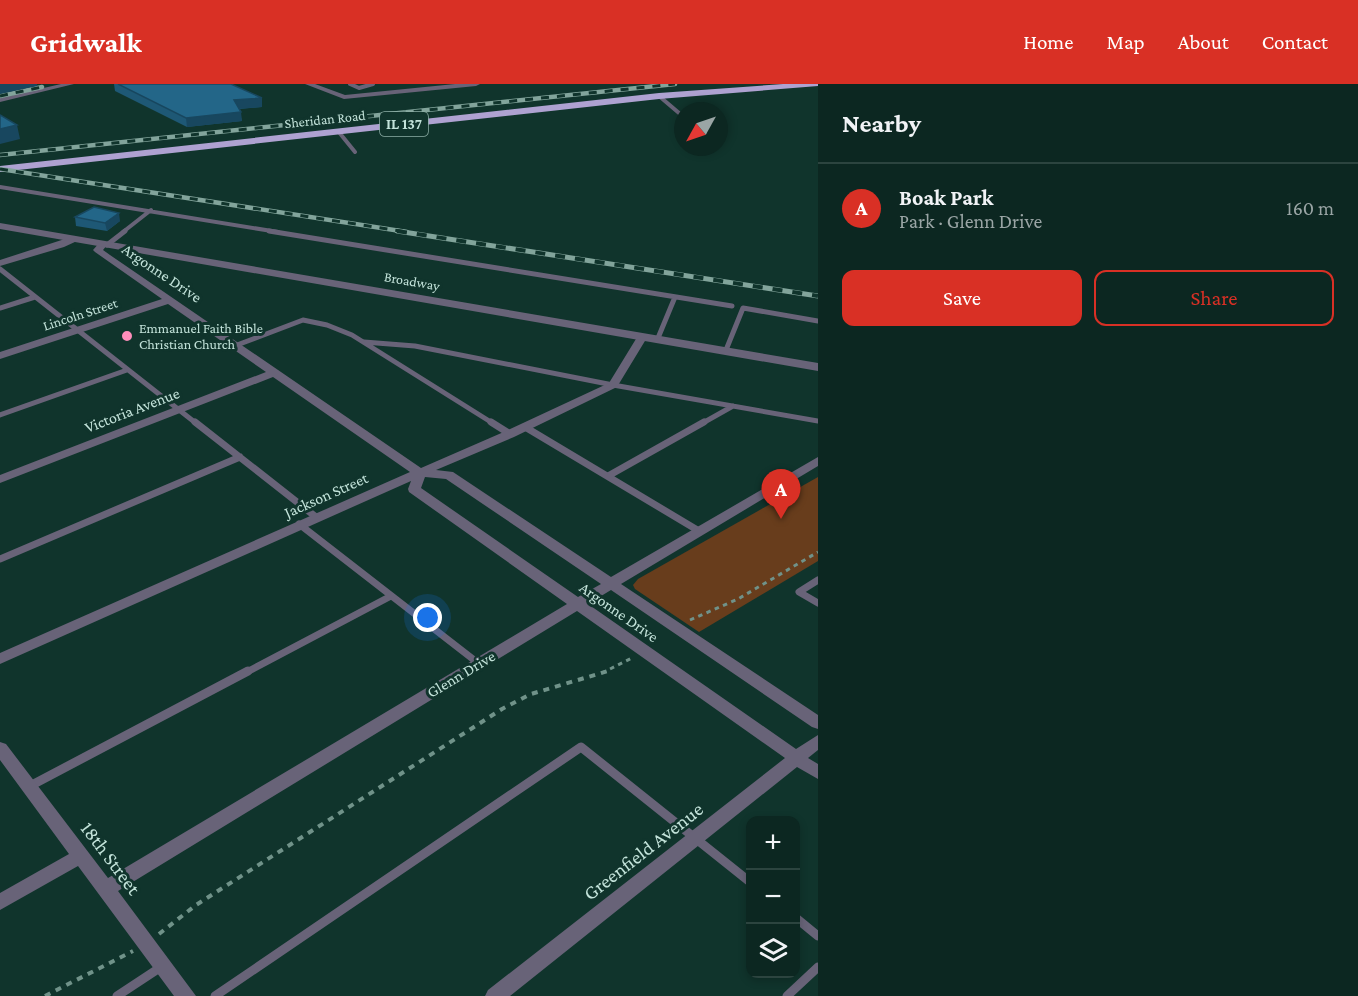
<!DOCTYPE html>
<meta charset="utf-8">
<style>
:root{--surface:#0c2721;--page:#1a332e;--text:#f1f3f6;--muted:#9aa5a5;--line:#2c443f;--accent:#d93025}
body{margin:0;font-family:"Crimson Pro",serif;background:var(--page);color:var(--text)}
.controls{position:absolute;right:18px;bottom:18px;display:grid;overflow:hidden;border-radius:12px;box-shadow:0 3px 9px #0003}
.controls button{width:54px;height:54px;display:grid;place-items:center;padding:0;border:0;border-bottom:2px solid var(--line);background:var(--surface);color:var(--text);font:30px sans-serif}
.compass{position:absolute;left:674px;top:18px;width:54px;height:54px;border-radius:50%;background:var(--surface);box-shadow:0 3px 9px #0003;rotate:230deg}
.you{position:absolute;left:428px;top:534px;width:21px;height:21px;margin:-15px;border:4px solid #fff;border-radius:50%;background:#1a73e8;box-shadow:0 0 0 9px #1a73e833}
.badge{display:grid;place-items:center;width:39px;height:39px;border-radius:50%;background:var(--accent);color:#fff;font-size:20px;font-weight:700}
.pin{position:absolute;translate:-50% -50px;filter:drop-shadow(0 2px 3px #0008)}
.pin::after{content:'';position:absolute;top:32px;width:21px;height:18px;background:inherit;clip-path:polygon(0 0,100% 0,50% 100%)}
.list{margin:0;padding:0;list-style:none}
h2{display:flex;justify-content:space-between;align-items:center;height:78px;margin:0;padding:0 24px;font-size:26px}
h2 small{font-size:20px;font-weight:400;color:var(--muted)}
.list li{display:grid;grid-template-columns:39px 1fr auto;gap:18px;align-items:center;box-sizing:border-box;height:90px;padding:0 24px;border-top:2px solid var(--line)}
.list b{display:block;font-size:22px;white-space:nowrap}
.list p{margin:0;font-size:20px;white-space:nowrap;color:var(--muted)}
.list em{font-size:20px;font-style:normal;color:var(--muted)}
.actions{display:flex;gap:12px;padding:18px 24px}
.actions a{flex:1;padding:14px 0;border:2px solid var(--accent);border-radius:12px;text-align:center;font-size:21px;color:var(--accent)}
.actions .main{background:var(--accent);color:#fff}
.icon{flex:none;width:33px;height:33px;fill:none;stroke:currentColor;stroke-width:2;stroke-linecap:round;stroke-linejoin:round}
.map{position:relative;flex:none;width:818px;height:912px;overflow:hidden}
header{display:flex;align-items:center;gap:36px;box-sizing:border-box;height:84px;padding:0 30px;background:var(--accent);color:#fff}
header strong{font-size:28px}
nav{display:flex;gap:33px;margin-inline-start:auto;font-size:21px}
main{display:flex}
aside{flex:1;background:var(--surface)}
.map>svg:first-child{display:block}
.green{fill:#683d1c}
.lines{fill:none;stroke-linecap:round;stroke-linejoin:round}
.path-far1{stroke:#709289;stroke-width:3;stroke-dasharray:4.5 4.5;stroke-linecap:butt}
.path{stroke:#709289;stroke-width:4;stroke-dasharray:6 6;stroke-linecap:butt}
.service-far3{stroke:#686378;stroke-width:4}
.service-far2{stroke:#686378;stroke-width:5}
.service-far1{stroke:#686378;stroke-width:7}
.service{stroke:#686378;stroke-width:9}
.minor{fill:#686378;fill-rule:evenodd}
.tertiary{fill:#686378;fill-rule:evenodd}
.trunk{fill:#aea2d1;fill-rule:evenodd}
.rail-far1-casing{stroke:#82a49b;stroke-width:4.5}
.rail-casing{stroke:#82a49b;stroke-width:5}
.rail-far1{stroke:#10342c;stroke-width:3;stroke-dasharray:8;stroke-linecap:butt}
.rail{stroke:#10342c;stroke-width:4;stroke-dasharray:10;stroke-linecap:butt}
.wall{fill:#1e5875}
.shaded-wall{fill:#18475f}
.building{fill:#236688;stroke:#18475f;stroke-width:1.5}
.poi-dot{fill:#fe8ebb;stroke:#10342c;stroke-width:2}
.labels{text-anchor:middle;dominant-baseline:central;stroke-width:6;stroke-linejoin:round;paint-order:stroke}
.far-street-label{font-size:14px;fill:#c3e3da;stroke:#10342c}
.far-poi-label{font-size:14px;fill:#c3e3da;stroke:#10342c;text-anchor:start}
.shield{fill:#10342c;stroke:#8daea6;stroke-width:1.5}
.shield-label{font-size:15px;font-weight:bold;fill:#c3e3da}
.street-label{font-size:16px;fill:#c3e3da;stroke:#10342c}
.near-street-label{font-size:20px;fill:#c3e3da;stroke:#10342c}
</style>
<header>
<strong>Gridwalk</strong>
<nav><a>Home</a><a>Map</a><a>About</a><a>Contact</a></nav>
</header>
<main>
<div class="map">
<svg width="818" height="912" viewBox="0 0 818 912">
<rect width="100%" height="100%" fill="#10342c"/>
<path class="green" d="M818,393V477L699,548L635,505L633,501L638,495Z"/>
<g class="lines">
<path class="path-far1" d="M690,536L738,515L818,468
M602,589L632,574"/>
<path class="path" d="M159,850L196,821L502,625L531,610L608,587
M45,912L133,867"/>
<path class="service-far3" d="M350,0L359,4L373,0
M659,12L679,29
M338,47L355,68
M0,103L278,148
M123,148L151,126"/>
<path class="service-far2" d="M269,147L732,222
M107,161L125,147
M0,185L197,340
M0,224L35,213
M658,254L675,213
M364,258L415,262L613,301L818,337
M237,261L303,236L327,241L352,251L494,340
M726,266L743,224L818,237
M0,331L127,286
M701,340L733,322"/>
<path class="service-far1" d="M195,338L316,433
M491,338L510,350
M525,343L699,447
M608,392L704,338
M299,440L478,579
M0,475L240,373
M818,496L799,508L818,519
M245,589L391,512"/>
<path class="service" d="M30,702L248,587
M796,834L818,852
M117,912L161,883
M215,912L581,663L750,798
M787,912L818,883"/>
<path class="minor" d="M61,0H74L0,18V14Z
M305,0H315L345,11L455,0H480L476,2L344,15Z
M74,152L79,155L77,157L64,163L0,182V176Z
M100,158H106L108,160L103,166L110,171L421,384L506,347L609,299L639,250H647L648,252L617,303L514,353L436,386L453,388L611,493L818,373V382L621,500L818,631V645L812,643L611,506L588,520L796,665L818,651V666L808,674L818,680V695L797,683L510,912H485L488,906L785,674L577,527L118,807L196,912H174L78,782L0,826V809L69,770L0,676V658L6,660L108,794L567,520L409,408L408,405L411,397L0,580V569L410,388L273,293L0,399V391L266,288L168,220L0,275V268L162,215L95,168L93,166ZM425,393L446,395L601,500L578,513L421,404Z"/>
<path class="tertiary" d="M0,139L818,279V287L0,145Z"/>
<path class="trunk" d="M783,0H818V2L659,15L0,88V82L659,9Z"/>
<g class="rail-far1-casing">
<path id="rail-far1" d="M0,12L42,3
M0,71L675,0
M0,85L407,148"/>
</g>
<g class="rail-casing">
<path id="rail" d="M397,147L818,212"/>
</g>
<use href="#rail-far1" class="rail-far1"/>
<use href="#rail" class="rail"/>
</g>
<path class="wall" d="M114,0H231L262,23L239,25L242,37L187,43L115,7Z
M75,133L120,137L107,147L76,142Z"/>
<path class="shaded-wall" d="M0,0H37V2L0,10Z
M262,14V23L235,25L234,16Z
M241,28L242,37L187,43L186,34Z
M17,41L20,55L0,60V45Z
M119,129L120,137L107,147L105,139Z"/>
<path class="building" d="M118,0H231L262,14L234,16L241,28L186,34Z
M0,31L17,41L0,45Z
M94,123L119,129L105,139L75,133Z"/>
<circle class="poi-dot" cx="127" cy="252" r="6"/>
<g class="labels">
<g class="far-street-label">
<text transform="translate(325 35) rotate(-6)">Sheridan Road</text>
<text transform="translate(412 197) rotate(10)">Broadway</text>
<text transform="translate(80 230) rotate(-18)">Lincoln Street</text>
</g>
<g class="far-poi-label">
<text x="139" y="244">Emmanuel Faith Bible<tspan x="139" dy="16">Christian Church</tspan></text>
</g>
<rect class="shield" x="380" y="28" width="48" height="24" rx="4.5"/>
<g class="shield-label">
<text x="404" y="40">IL 137</text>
</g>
<g class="street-label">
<text transform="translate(162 189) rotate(34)">Argonne Drive</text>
<text transform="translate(132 326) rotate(-21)">Victoria Avenue</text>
<text transform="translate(326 411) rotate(-24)">Jackson Street</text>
<text transform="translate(619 528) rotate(35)">Argonne Drive</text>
<text transform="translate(461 590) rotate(-31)">Glenn Drive</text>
</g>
<g class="near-street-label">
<text transform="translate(643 767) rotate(-38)">Greenfield Avenue</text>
<text transform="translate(111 774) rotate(53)">18th Street</text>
</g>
</g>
</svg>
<div class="controls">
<button>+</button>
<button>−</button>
<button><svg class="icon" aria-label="layers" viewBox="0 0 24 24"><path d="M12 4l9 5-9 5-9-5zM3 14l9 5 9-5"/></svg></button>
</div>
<svg class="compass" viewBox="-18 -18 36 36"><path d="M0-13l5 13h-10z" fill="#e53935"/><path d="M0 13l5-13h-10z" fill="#9aa5a5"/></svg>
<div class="you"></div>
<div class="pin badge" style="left:781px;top:435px">A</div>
</div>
<aside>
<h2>Nearby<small></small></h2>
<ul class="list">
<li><span class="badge">A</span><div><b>Boak Park</b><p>Park · Glenn Drive</p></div><em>160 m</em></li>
</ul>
<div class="actions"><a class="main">Save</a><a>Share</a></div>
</aside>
</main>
